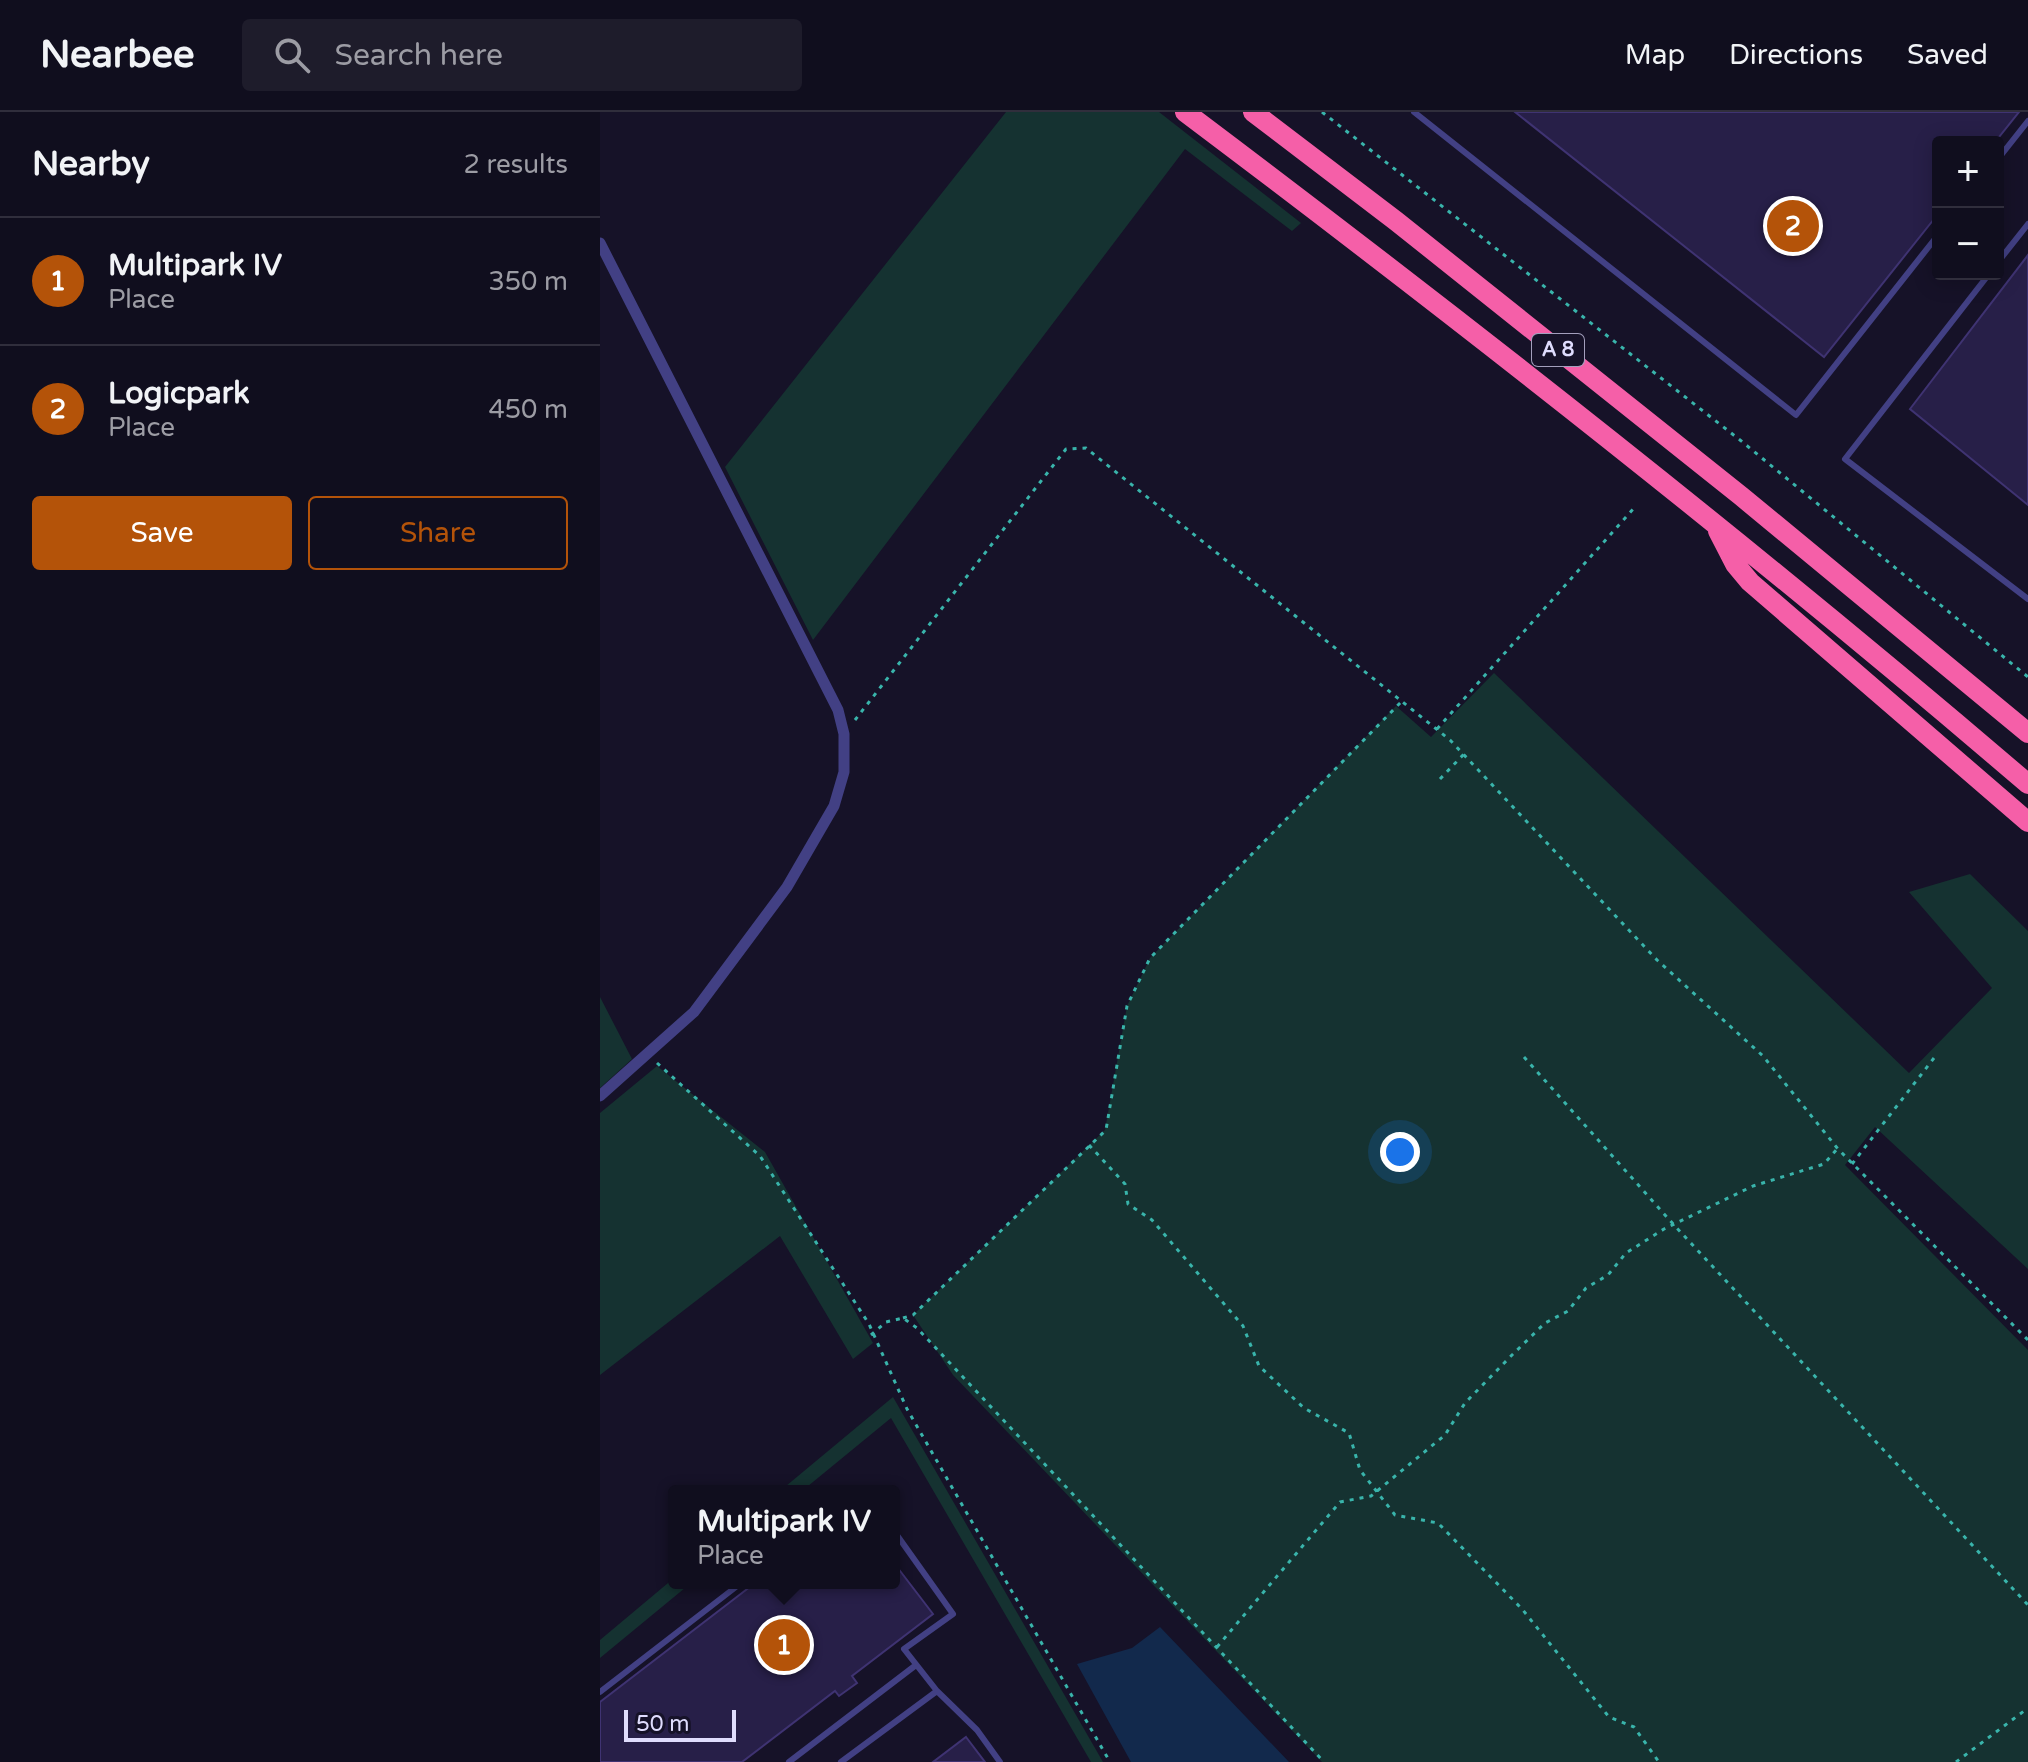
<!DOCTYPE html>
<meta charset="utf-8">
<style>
:root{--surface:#100e1e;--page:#1e1c2b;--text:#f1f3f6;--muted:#9c9ca4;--line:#302e3c;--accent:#b45309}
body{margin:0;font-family:"Varela Round",sans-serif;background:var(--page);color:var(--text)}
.controls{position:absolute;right:24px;top:24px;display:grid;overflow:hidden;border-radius:8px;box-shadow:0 4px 20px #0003}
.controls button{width:72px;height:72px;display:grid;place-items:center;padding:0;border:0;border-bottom:2px solid var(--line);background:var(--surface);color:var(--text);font:40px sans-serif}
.scale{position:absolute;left:24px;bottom:20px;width:112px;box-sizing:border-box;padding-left:8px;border:4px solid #dfdcfd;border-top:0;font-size:22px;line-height:28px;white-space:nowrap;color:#dfdcfd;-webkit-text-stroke:6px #161228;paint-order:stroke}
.you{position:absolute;left:800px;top:1040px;width:28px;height:28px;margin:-20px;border:6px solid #fff;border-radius:50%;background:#1a73e8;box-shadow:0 0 0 12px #1a73e833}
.badge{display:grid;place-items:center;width:52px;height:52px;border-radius:50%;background:var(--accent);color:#fff;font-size:26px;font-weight:700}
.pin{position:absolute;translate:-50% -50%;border:4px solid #fff;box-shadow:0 2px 8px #0006}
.popup{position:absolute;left:68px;top:1373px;width:232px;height:104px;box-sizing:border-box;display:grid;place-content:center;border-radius:8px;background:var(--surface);filter:drop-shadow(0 2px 6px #0005);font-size:26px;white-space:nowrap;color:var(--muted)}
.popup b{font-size:30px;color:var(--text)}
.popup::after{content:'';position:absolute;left:50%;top:100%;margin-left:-16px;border:16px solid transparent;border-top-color:var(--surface)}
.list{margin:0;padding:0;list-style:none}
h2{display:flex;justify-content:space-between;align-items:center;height:104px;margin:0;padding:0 32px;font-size:34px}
h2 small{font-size:26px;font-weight:400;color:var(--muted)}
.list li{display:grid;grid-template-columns:52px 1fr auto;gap:24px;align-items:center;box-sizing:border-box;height:128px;padding:0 32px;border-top:2px solid var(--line)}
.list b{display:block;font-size:30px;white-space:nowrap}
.list p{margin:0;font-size:26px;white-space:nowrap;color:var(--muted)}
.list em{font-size:26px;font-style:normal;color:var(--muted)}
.actions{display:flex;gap:16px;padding:24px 32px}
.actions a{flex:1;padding:18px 0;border:2px solid var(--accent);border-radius:8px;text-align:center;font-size:28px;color:var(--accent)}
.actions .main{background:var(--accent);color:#fff}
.icon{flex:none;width:44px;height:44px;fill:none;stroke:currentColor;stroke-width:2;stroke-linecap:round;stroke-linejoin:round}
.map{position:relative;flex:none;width:1428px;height:1650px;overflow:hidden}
header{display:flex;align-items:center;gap:48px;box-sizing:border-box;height:112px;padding:0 40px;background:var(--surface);border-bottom:2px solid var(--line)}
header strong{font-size:38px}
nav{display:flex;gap:44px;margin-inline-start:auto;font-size:28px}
.search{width:560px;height:72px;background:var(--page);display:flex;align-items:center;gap:20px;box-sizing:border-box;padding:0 28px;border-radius:8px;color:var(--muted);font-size:30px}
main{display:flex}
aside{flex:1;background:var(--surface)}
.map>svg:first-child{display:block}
.green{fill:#153231}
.water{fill:#12294c}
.building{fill:#271f48;stroke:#3f3372;stroke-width:2}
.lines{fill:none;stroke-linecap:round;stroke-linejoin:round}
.path{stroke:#39b4ab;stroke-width:3;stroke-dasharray:4 6;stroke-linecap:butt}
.service{stroke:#424084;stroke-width:6}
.minor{stroke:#424084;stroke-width:11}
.motorway{stroke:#f55fa8;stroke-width:20}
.labels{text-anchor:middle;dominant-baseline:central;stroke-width:6;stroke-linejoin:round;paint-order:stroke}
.shield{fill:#161228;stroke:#a39fbd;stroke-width:2}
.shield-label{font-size:20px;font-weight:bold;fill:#dfdcfd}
</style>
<header>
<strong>Nearbee</strong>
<div class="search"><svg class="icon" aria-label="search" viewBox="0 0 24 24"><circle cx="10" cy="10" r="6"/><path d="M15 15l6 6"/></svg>Search here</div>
<nav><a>Map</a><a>Directions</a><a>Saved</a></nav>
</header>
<main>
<aside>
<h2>Nearby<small>2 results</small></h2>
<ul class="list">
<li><span class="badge">1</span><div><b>Multipark IV</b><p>Place</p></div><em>350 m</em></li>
<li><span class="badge">2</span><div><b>Logicpark</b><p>Place</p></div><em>450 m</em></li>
</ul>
<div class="actions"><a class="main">Save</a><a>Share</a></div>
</aside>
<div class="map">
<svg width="1428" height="1650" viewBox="0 0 1428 1650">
<rect width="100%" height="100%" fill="#161228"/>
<path class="green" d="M406,0H559L701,111L692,119L585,37L213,528L125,355Z
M894,561L1309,961L1392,876L1309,780L1370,762L1428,819V1157L1275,1015L1245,1053L1428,1238V1650H722L353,1263L313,1203L505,1018L527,894L550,846L796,594L831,625Z
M0,885L32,947L0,976Z
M57,954L165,1040L273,1231L253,1247L180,1124L0,1263V1001Z
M293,1285L503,1650H491L291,1306L202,1379H180Z
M74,1466V1471H91L0,1546V1528Z"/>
<path class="water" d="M560,1515L689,1650H531L477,1552L532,1536Z"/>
<path class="building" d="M915,0H1419L1395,30H1338V102L1224,245Z
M1428,143V393L1310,297Z
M294,1451L333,1502L252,1564L257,1571L239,1584L235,1579L142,1650H0V1590L155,1471H294Z
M366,1625L385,1650H333Z"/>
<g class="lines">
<path class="path" d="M722,0L1140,328L1428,565
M255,608L466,337L486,336L850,628L1057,848L1163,944L1238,1037L1428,1228
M837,617L1035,395
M840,667L864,642
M924,945L1074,1113L1428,1493
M57,951L160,1044L269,1212L307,1297L510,1650
M489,1033L525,1072L528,1092L552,1108L643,1214L659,1254L704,1296L749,1321L760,1358L795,1403L838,1411L922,1497L1009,1605L1034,1615L1059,1650
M1252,1052L1334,946
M303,1206L313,1203L506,1018L527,894L550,846L802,589
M271,1223L286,1210L303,1206L317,1216L724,1650
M617,1535L740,1390L771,1384L845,1323L865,1291L912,1243L945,1211L968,1199L986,1176L1008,1163L1026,1141L1064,1117L1153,1074L1224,1052L1237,1037
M1356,1650L1428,1596"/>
<path class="service" d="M814,0L1196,303L1338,123
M1398,47L1428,9
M1398,150L1428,112
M1389,162L1245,347L1428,487
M294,1419L353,1502L304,1537L337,1579
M0,1580L141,1471
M189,1650L316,1553
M241,1650L337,1579L377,1618L400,1650"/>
<path class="minor" d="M0,131L238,598L244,622V660L234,694L187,775L94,900L0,984"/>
<path class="motorway" d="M585,0C872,216 1155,438 1428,672
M653,0L796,109L1141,384L1428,621
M1118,419L1135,452L1150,470L1428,710"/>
</g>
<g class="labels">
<rect class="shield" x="932" y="222" width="52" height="32" rx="6"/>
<g class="shield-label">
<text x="958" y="238">A 8</text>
</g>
</g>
</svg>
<div class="controls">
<button>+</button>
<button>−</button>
</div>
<div class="scale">50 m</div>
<div class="you"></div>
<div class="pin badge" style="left:184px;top:1533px">1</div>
<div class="popup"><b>Multipark IV</b>Place</div>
<div class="pin badge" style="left:1193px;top:114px">2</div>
</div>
</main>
